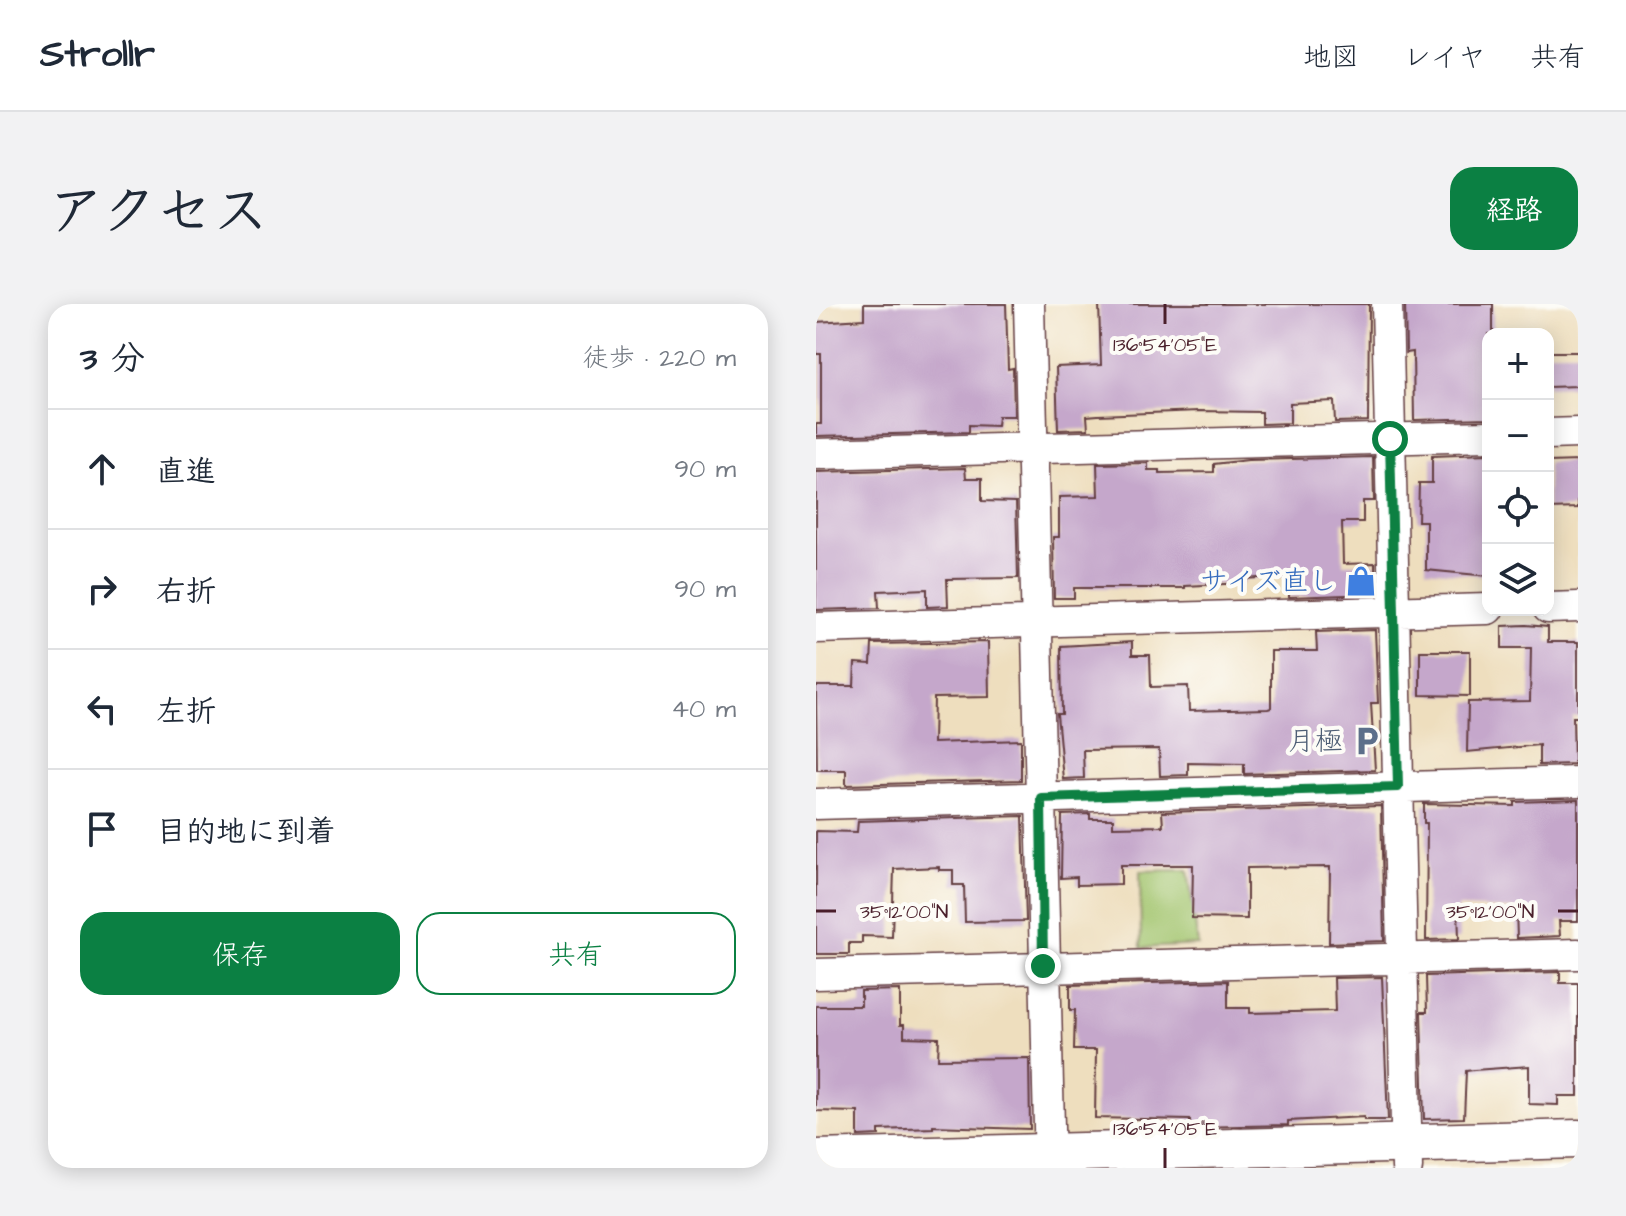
<!DOCTYPE html>
<html lang="ja">
<meta charset="utf-8">
<style>
:root{--surface:#fff;--page:#f2f2f3;--text:#1f2937;--muted:#747a83;--line:#e0e1e3;--accent:#0b8043}
body{margin:0;font-family:"Architects Daughter","Klee One",sans-serif;background:var(--page);color:var(--text)}
.controls{position:absolute;right:24px;top:24px;display:grid;overflow:hidden;border-radius:16px;box-shadow:0 4px 20px #0003}
.controls button{width:72px;height:72px;display:grid;place-items:center;padding:0;border:0;border-bottom:2px solid var(--line);background:var(--surface);color:var(--text);font:40px sans-serif}
.stop{position:absolute;width:24px;height:24px;margin:-18px;border:6px solid #0b8043;border-radius:50%;background:#fff}
.stop.end{background:#0b8043;border-color:#fff;box-shadow:0 2px 8px #0008}
.list{margin:0;padding:0;list-style:none}
h2{display:flex;justify-content:space-between;align-items:center;height:104px;margin:0;padding:0 32px;font-size:34px}
h2 small{font-size:26px;font-weight:400;color:var(--muted)}
.list li{display:grid;grid-template-columns:52px 1fr auto;gap:24px;align-items:center;box-sizing:border-box;height:120px;padding:0 32px;border-top:2px solid var(--line)}
.list b{display:block;font-size:30px;white-space:nowrap}
.list em{font-size:26px;font-style:normal;color:var(--muted)}
.actions{display:flex;gap:16px;padding:24px 32px}
.actions a{flex:1;padding:18px 0;border:2px solid var(--accent);border-radius:24px;text-align:center;font-size:28px;color:var(--accent)}
.actions .main{background:var(--accent);color:#fff}
.icon{flex:none;width:44px;height:44px;fill:none;stroke:currentColor;stroke-width:2;stroke-linecap:round;stroke-linejoin:round}
.map{position:relative;flex:none;width:762px;height:864px;overflow:hidden;border-radius:24px}
header{display:flex;align-items:center;gap:48px;box-sizing:border-box;height:112px;padding:0 40px;background:var(--surface);border-bottom:2px solid var(--line)}
header strong{font-size:38px}
nav{display:flex;gap:44px;margin-inline-start:auto;font-size:28px}
.intro{display:flex;align-items:center;justify-content:space-between;box-sizing:border-box;height:192px;padding:0 48px}
h1{margin:0;font-size:56px}
.button{padding:20px 36px;border-radius:24px;background:var(--accent);color:#fff;font-size:28px;font-weight:700}
main{display:flex;gap:48px;padding:0 48px}
aside{flex:1;background:var(--surface);border-radius:24px;box-shadow:0 4px 20px #0003}
.map>svg:first-child{display:block}
.green{fill:#a3c56e;stroke:#76724c;stroke-width:2}
.building{fill:#c5a7cb}
.lines{fill:none;stroke-linecap:round;stroke-linejoin:round}
.minor-casing{stroke:#633c41;stroke-width:33}
.tertiary-casing{stroke:#633c41;stroke-width:41}
.minor{stroke:#fff;stroke-width:30}
.tertiary{stroke:#fff;stroke-width:38}
.route{stroke:#0b8043;stroke-width:10}
.ticks{fill:none;stroke:#4a1f2b;stroke-width:3}
.labels{text-anchor:middle;dominant-baseline:central;stroke-width:8;stroke-linejoin:round;paint-order:stroke}
.shop-label{font-size:28px;fill:#366cbe;stroke:#fdfcf7;text-anchor:end}
.service-label{font-size:28px;fill:#4e5e75;stroke:#fdfcf7;text-anchor:end}
.ticks-label{font-size:20px;text-anchor:middle;fill:#4a1f2b;stroke:#fdfcf7;stroke-width:8;stroke-linejoin:round;paint-order:stroke}
</style>
<header>
<strong>Strollr</strong>
<nav><a>地図</a><a>レイヤ</a><a>共有</a></nav>
</header>
<div class="intro"><h1>アクセス</h1><a class="button">経路</a></div>
<main>
<aside>
<h2>3 分<small>徒歩 · 220 m</small></h2>
<ul class="list">
<li><svg class="icon" aria-label="ahead" viewBox="0 0 24 24"><path d="M12 20V5M6 11l6-6 6 6"/></svg><div><b>直進</b></div><em>90 m</em></li>
<li><svg class="icon" aria-label="right" viewBox="0 0 24 24"><path d="M7 20v-9h11M14 6l5 5-5 5"/></svg><div><b>右折</b></div><em>90 m</em></li>
<li><svg class="icon" aria-label="left" viewBox="0 0 24 24"><path d="M17 20v-9H6M10 6l-5 5 5 5"/></svg><div><b>左折</b></div><em>40 m</em></li>
<li><svg class="icon" aria-label="arrive" viewBox="0 0 24 24"><path d="M6 21V4h12l-3 4 3 4H6"/></svg><div><b>目的地に到着</b></div></li>
</ul>
<div class="actions"><a class="main">保存</a><a>共有</a></div>
</aside>
<div class="map">
<svg width="762" height="864" viewBox="0 0 762 864">
<rect width="100%" height="100%" fill="#fdfcf7"/>
<filter id="ink" filterUnits="userSpaceOnUse"><feTurbulence type="fractalNoise" baseFrequency=".0125" numOctaves="2"/><feDisplacementMap in="SourceGraphic" scale="16" xChannelSelector="R" yChannelSelector="G"/><feConvolveMatrix kernelMatrix="1 2 1 2 8 2 1 2 1" color-interpolation-filters="sRGB"/></filter>
<filter id="wash" filterUnits="userSpaceOnUse"><feTurbulence type="fractalNoise" baseFrequency=".006" numOctaves="4" result="noise"/><feDisplacementMap in="SourceGraphic" scale="32" xChannelSelector="R" yChannelSelector="G"/><feGaussianBlur stdDeviation="1.8" result="paint"/><feColorMatrix in="noise" values="0 0 0 0 0 0 0 0 0 0 0 0 0 0 0 0 0 1.4 0 .05"/><feComposite in="paint" operator="in"/></filter>
<g filter="url(#wash)">
<rect width="100%" height="100%" fill="#eedebe"/>
<path class="green" d="M372,566L382,641L325,644L324,567Z"/>
<g id="blocks">
<path class="building" d="M48,0H190L192,65L197,64L198,112H182L181,122L153,121V128L0,132V120H5V50H0V18L48,15Z
M283,0H553L552,117L519,118L518,97L474,99V119L446,120V108L383,107L282,111L271,112L272,125L242,126L240,63L285,61Z
M589,0H677V30H672V114L598,116L597,48L590,49Z
M732,48H762V82L732,83Z
M672,150V272L610,266V217H602L603,179H616V152Z
M557,153L558,197H547V218H526L527,260L559,259V290L473,293V272L428,275V279L369,282V284H258V294H238L237,233H243V193L282,192L281,160L332,159V166H344V169L398,168V160L432,156Z
M762,157V204L732,205V158Z
M149,164L150,174H166V197L200,198L202,274L131,275L132,302L111,303V285L62,287L63,304L0,306V168Z
M710,321L732,323V338H762V413H757L758,460L723,461V441L651,448L652,398L714,397L715,344H686V322Z
M559,326L562,399H555L559,466L428,470V460L372,459V471L344,472L343,445L267,446L268,474L247,475L241,410H246L245,342L316,338V351H334L335,383L372,382L373,407L452,405L455,404V347H501L500,328Z
M172,338L173,393L118,394L117,439L205,436V476L30,481V466H1L0,382H38L39,359L55,360L56,340Z
M604,347H654V392L604,391Z
M762,496V617H743L744,632L701,634L700,605L642,603L643,635L610,636L611,519H608V500L699,502V498Z
M565,502L568,637L513,639L514,563L431,564V615L376,614L377,561H305V580L261,581V573L245,574L246,511L274,510V515H297V523L347,522L346,508Z
M207,512L210,617L149,618L148,581H137V566H123V563L78,565L76,633L46,632V639H33V650H0V527L41,528L42,517Z
M744,668V679H762V792H742V801L713,800V762L658,766L650,767L648,814L608,815L605,708H611L610,672Z
M566,673L572,816H548V813L472,817V821L374,823V816L279,814L280,746H258L259,706H254V681L412,677V704H434V709L519,707L518,674Z
M84,686V721H88V733L123,734L122,755L213,754L214,825L117,822V824L63,826V831L42,832V808L0,807V702H45V687Z"/>
</g>
</g>
<g filter="url(#ink)">
<use href="#blocks" fill-opacity="0" stroke="#633c41" stroke-width="2"/>
<g class="lines">
<g class="minor-casing">
<path id="minor" d="M213,0L234,864
M571,0L591,864
M732,130L762,129
M0,150L672,132
M732,304L762,303
M0,324L672,305
M0,500L762,478
M0,670L762,650"/>
</g>
<g class="tertiary-casing">
<path id="tertiary" d="M0,855L762,835"/>
</g>
<use href="#minor" class="minor"/>
<use href="#tertiary" class="tertiary"/>
</g>
</g>
<g class="lines" filter="url(#ink)">
<path class="route" d="M227,662L225,494L582,483L574,135"/>
</g>
<path class="ticks" d="M349,0V20M0,607H20M742,607H762M349,844V864"/>
<defs>
<g id="shop-bare" transform="scale(2.4)"><path d="M-5-2.5h2.3a2.7 3.5 0 0 1 5.4 0H5L5.5 6h-11ZM-1.5-2.5h3a1.5 2.3 0 0 0-3 0Z" fill="#3f7fe0" stroke="#fdfcf7" stroke-width="2.5" paint-order="stroke"/></g>
<g id="parking-bare" transform="scale(2.4)"><path d="M-3.5-5.5H1a3.5 3.5 0 0 1 0 7H-1V5.5H-3.5ZM-1-3.4V-.6H.8a1.4 1.4 0 0 0 0-2.8Z" fill="#5c6f8a" stroke="#fdfcf7" stroke-width="2.5" paint-order="stroke"/></g>
</defs>
<g fill-rule="evenodd">
<use href="#shop-bare" x="545" y="277"/>
<use href="#parking-bare" x="551" y="437"/>
</g>
<g class="labels">
<g class="shop-label">
<text x="521" y="277">サイズ直し</text>
</g>
<g class="service-label">
<text x="527" y="437">月極</text>
</g>
</g>
<g class="ticks-label">
<text x="349" y="47">136°54'05"E</text>
<text x="88" y="614">35°12'00"N</text>
<text x="674" y="614">35°12'00"N</text>
<text x="349" y="831">136°54'05"E</text>
</g>
</svg>
<div class="controls">
<button>+</button>
<button>−</button>
<button><svg class="icon" aria-label="locate" viewBox="0 0 24 24"><circle cx="12" cy="12" r="6"/><path d="M12 2v4M12 18v4M2 12h4M18 12h4"/></svg></button>
<button><svg class="icon" aria-label="layers" viewBox="0 0 24 24"><path d="M12 4l9 5-9 5-9-5zM3 14l9 5 9-5"/></svg></button>
</div>
<div class="stop" style="left:574px;top:135px"></div>
<div class="stop end" style="left:227px;top:662px"></div>
</div>
</main>
